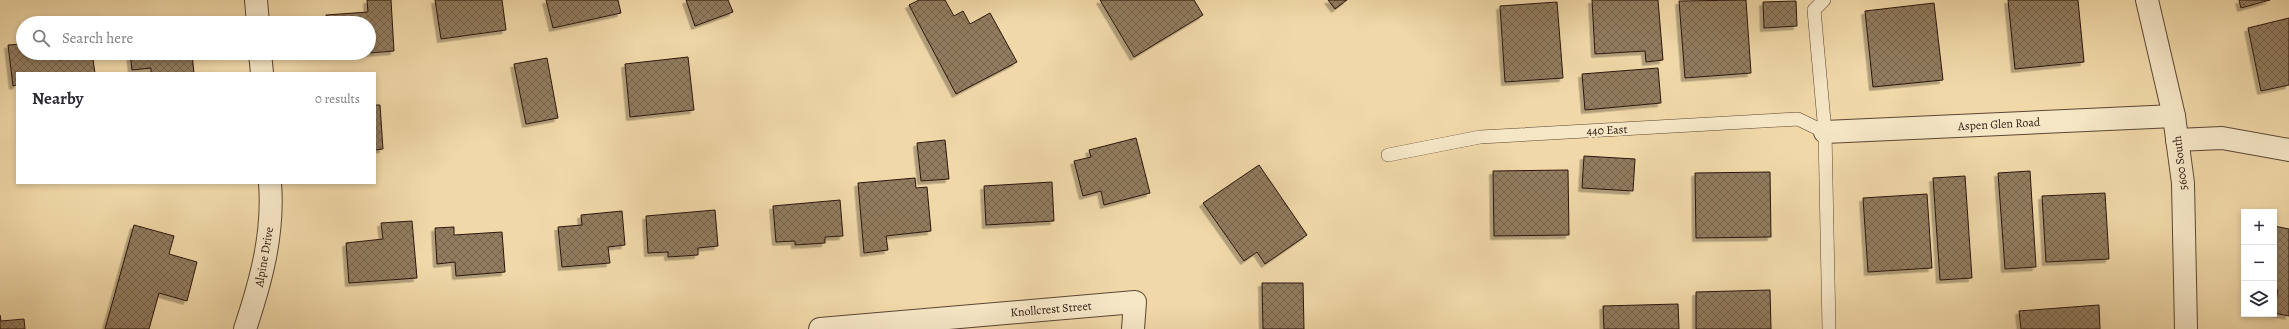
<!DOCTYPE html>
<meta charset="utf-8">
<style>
:root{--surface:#fff;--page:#f7f7f7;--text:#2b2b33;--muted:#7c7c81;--line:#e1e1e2}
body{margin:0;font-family:Alegreya,serif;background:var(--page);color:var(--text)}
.controls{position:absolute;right:12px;bottom:12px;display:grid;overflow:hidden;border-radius:0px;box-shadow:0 2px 6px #0003}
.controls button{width:36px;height:36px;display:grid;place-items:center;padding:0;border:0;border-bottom:1px solid var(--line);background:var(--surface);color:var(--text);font:20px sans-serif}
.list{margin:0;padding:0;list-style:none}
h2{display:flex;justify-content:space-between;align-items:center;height:52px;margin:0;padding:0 16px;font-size:17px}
h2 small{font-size:13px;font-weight:400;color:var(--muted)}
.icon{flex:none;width:22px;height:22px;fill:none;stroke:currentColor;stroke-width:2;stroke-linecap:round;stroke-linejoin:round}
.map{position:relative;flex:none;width:2289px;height:329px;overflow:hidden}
.search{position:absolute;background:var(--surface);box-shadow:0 2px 6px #0003;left:16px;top:16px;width:360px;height:44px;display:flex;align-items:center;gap:10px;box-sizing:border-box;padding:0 14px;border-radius:22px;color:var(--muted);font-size:15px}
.panel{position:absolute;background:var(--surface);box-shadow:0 2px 6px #0003;left:16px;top:72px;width:360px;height:112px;border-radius:0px}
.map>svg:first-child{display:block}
.building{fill:url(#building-cross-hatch);stroke:#2b160e;filter:url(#shadow)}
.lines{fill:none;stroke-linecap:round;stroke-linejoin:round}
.service-casing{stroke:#5c4634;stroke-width:14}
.minor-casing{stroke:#5c4634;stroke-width:24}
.tertiary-casing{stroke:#5c4634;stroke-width:24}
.service{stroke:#f5e6c6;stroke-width:13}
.minor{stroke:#f5e6c6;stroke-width:22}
.tertiary{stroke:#f5e6c6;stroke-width:22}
.labels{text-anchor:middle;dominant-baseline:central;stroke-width:4;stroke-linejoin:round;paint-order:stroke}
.street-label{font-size:12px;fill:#2b160e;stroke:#f5e6c6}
</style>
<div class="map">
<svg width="2289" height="329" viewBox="0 0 2289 329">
<defs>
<pattern id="building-cross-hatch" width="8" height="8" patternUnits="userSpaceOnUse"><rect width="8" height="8" fill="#917b5e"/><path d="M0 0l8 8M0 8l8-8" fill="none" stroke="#77644c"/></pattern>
<filter id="shadow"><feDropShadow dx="-3.5" dy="3.5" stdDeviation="0" flood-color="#0004"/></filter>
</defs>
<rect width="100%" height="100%" fill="#f0d8a8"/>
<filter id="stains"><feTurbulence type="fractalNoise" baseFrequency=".005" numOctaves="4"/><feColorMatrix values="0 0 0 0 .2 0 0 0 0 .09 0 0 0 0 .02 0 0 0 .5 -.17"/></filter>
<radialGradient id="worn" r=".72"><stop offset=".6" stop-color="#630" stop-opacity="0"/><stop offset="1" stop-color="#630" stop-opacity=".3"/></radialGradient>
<path class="building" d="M367,0H391L394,51L369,53V23H327L326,15L368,12Z
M435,0H502L506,30L441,39Z
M546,0H618L621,13L553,28Z
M686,0H728L733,12L695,26Z
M919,0H945L954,16L963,11L970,24L990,13L1017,62L956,94L909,5Z
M1100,0H1194L1203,15L1134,57Z
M1328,0H1347L1335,9Z
M1592,0H1658L1663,60L1646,62L1645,51L1595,54Z
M1746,0L1751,73L1685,78L1679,1Z
M2008,0H2078L2084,62L2015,69Z
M2239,0H2270L2241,8Z
M1796,1L1797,26L1764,28L1763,2Z
M1557,2L1563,78L1505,82L1500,6Z
M1934,3L1943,80L1873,87L1865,11Z
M2289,18V85L2261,91L2248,28Z
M23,44V53H58L59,60L71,59V53H92L95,73H17V85L13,86L8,45Z
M130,53L192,54L194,73H151V68L132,70Z
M329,53H365L329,55Z
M688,57L694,110L630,117L625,64Z
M547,58L558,118L526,124L514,64Z
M1658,68L1661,103L1585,110L1582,74Z
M375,105H380L383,149L375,150Z
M1136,138L1150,193L1104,205L1101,191L1083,196L1074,161L1091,157L1089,150Z
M945,140L949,179L921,181L917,143Z
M1584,156L1635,159L1633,191L1582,188Z
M1259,165L1307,235L1265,264L1257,252L1244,261L1203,203Z
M1568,170L1569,235L1494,236L1493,171Z
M2030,171L2036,267L2005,269L1998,173Z
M1770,172L1771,237L1696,238L1695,173Z
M1965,176L1972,278L1940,280L1933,178Z
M915,178L916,188L927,187L931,231L886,236L888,250L864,253L858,183Z
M1052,182L1054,221L986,225L984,186Z
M2105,193L2109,259L2046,262L2042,196Z
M1927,194L1932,268L1868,272L1863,198Z
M840,200L843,236L825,237V243L795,245V241L776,242L773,206Z
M715,210L718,246L698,248V255L668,257V252L648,253L646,216Z
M622,211L625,245L608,247L610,263L562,267L558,227L582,225L581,215Z
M412,221L417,278L349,283L346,243L383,239L381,223Z
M134,225L174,236L169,254L197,262L187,301L159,293L149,329H105Z
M2274,226L2289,229V316L2274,313L2278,290H2274Z
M454,227V235L502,232L505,272L456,276L455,262L437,264L435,228Z
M1262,283H1303L1304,329H1263Z
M1770,290L1771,329H1696V292Z
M1678,304L1679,329H1604L1603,306Z
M2099,305L2100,329H2021L2019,311Z
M0,315L1,321L24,319L25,329H0Z"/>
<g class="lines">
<g class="service-casing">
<path id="service" d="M1824,0L1814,10L1825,132L1829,329
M1388,155L1480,137L1798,119L1825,132"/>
</g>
<g class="minor-casing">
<path id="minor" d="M256,0L258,23
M260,53L262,73
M1825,132L2174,116
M2177,140L2222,138L2289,150
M245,329C261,281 274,234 270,183
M820,329L1135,302L1133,329"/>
</g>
<g class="tertiary-casing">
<path id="tertiary" d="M2147,0L2174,116L2183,183L2186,329"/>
</g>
<use href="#service" class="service"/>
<use href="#minor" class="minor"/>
<use href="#tertiary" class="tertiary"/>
</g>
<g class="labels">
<g class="street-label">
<text transform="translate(1999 124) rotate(-3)">Aspen Glen Road</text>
<text transform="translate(1607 130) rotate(-3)">440 East</text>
<text transform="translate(2180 163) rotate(-97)">5600 South</text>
<text transform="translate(264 257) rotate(-80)">Alpine Drive</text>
<text transform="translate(1051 309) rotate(-5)">Knollcrest Street</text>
</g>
</g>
<rect width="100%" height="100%" filter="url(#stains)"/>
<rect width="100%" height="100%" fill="url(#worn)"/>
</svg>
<div class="controls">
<button>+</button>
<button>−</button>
<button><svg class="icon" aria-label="layers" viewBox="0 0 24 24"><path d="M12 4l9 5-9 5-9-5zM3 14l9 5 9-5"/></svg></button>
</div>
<div class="search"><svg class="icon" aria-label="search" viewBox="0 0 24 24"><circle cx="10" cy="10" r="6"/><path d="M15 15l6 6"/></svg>Search here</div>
<section class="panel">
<h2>Nearby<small>0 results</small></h2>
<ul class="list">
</ul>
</section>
</div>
